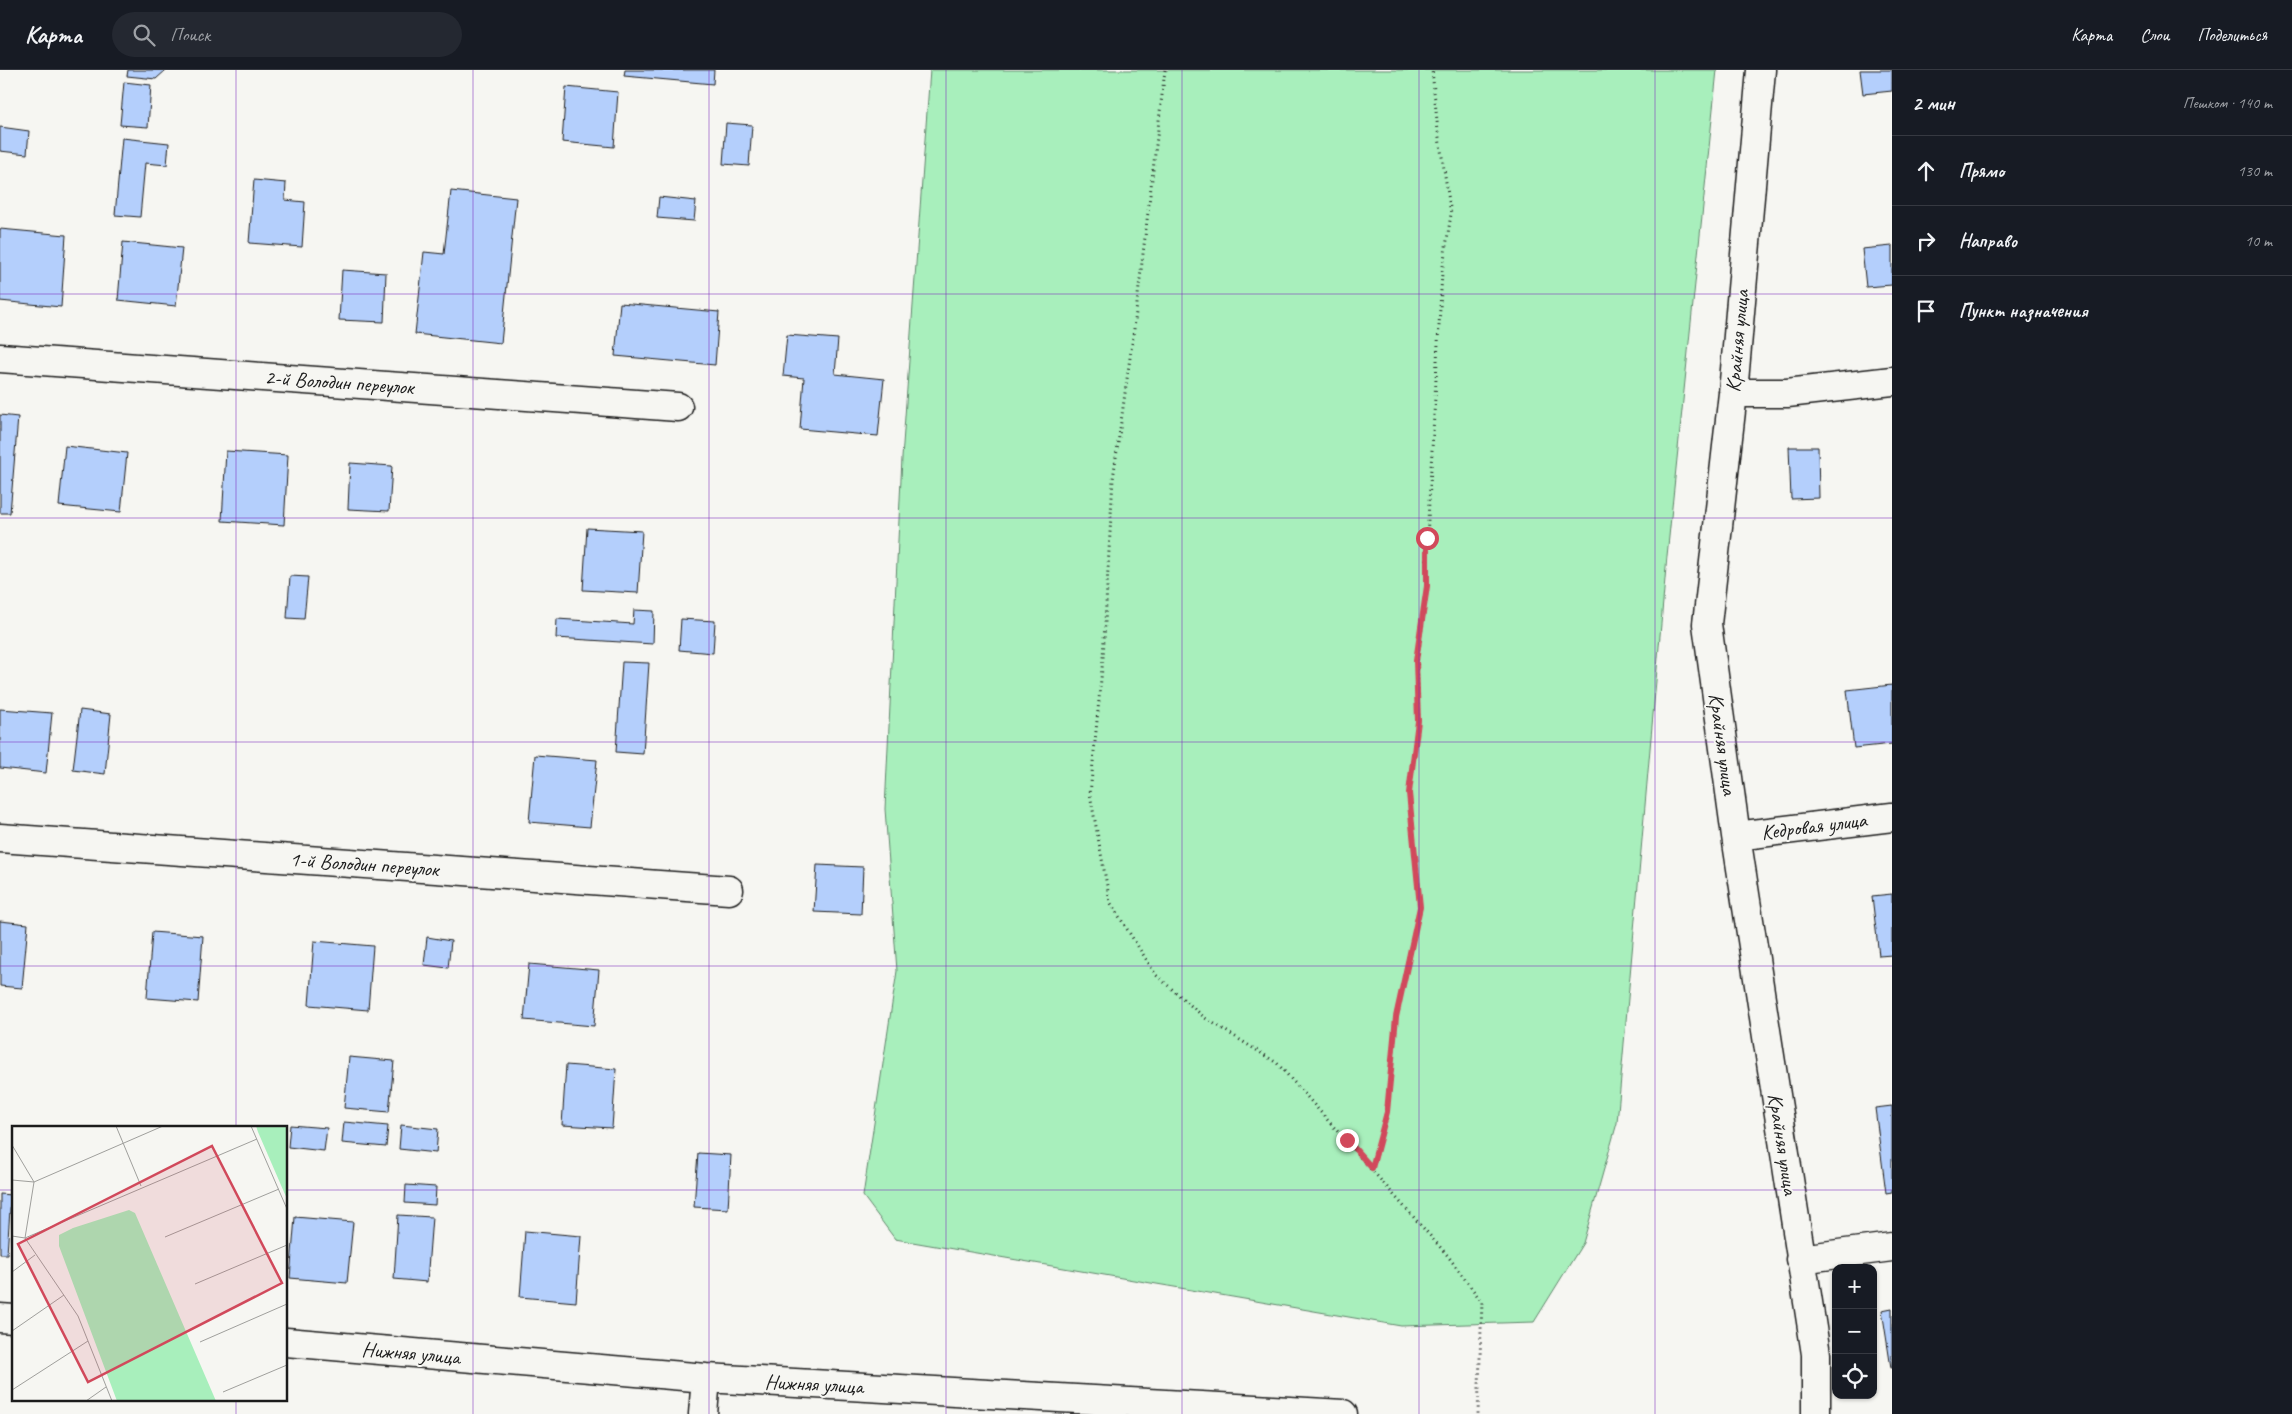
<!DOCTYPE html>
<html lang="ru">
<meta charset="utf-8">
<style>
:root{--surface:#171b24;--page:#242831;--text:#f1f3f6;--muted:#9ea1a6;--line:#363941}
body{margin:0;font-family:Caveat,sans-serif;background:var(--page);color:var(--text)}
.controls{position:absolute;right:15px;bottom:15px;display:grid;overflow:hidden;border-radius:10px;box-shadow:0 1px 4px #0004}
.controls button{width:45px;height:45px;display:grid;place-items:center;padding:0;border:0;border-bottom:1px solid var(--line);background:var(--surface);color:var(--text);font:25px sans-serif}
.stop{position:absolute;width:15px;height:15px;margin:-11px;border:4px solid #d1495b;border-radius:50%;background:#fff}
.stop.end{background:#d1495b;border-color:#fff;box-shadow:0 1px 5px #0008}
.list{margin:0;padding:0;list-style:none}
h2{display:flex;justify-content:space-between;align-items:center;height:65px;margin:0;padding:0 20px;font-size:21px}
h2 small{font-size:16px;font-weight:400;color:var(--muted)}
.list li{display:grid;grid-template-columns:32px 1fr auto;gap:15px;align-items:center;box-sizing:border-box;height:70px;padding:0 20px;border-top:1px solid var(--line)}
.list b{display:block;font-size:19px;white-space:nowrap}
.list em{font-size:16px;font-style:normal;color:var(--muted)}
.icon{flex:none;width:28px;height:28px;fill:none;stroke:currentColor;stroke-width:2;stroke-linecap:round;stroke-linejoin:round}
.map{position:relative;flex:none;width:1892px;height:1344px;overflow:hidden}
header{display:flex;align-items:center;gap:30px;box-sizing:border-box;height:70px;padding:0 25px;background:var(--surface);border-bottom:1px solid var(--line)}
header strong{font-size:24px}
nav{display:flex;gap:28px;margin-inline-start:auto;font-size:18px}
.search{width:350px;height:45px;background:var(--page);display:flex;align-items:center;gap:12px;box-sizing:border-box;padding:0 18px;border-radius:28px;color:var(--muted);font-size:19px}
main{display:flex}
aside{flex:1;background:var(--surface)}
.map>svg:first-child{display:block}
.green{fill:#a8efbc;stroke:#62866c}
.building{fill:#b4cffc;stroke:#1c1c1c}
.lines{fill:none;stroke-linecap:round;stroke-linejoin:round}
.minor-casing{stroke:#1c1c1c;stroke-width:31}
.path{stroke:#1c1c1c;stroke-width:3;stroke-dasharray:1 4;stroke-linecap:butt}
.minor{stroke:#f6f6f2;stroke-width:28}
.route{stroke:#d1495b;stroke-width:6}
.grid{fill:none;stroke:#7b2cbf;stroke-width:1;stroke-opacity:0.55}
.labels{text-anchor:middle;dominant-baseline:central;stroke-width:4;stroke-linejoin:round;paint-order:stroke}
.street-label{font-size:21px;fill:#1c1c1c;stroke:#f6f6f2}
.inset-road{fill:none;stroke:#9f9f9c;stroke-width:1}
.view{fill:#d1495b;fill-opacity:0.15;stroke:#d1495b;stroke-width:2.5}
.inset-edge{fill:none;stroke:#1c1c1c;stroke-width:2.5}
</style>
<header>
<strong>Карта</strong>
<div class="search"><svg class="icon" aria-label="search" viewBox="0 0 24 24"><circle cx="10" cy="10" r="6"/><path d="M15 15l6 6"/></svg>Поиск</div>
<nav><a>Карта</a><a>Слои</a><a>Поделиться</a></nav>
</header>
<main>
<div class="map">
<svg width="1892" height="1344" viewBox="0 0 1892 1344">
<rect width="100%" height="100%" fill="#f6f6f2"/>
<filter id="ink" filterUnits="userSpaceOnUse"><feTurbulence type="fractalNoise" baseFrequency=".02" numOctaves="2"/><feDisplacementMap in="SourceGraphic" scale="10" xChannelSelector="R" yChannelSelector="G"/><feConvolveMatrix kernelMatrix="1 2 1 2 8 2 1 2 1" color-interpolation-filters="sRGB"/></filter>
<g filter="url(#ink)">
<path class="green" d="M930,0H1717L1667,486L1617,1053L1583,1173L1534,1252L1401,1256L895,1169L863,1126L897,901L885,739L902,388Z"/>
<path class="building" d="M128,0H166L156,9L127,6Z
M625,0H714L713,14L624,6Z
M1860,0H1892V21L1863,24Z
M124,12L151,15L148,57L120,55Z
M566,17L618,22L614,77L562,72Z
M726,53L752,55L749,96L723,94Z
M0,57L29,61L27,84L0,81Z
M122,68L169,73L167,95L145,93L140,147L115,145Z
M254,110L286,113L285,130L305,132L302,177L249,173Z
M451,121L516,128L501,273L415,264L424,182L444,184Z
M659,127L696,131L694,151L657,148Z
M0,159L66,165L61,237L0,231Z
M123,172L182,178L176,236L118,230Z
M1892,176V215L1866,217L1862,179Z
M342,200L386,203L384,252L339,250Z
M620,233L719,242L715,295L615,286Z
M787,265L838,269L835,304L884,309L878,366L800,359L804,308L783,306Z
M0,345L18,347L10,443H0Z
M65,376L127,383L121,442L59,436Z
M1789,377H1818L1819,428L1791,429Z
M226,381L288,385L284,455L222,451Z
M350,393L392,396L389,441L348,439Z
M587,458L642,461L638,523L583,520Z
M290,506L308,507L304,549L287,548Z
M634,540L654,541L653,574L556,568L557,549L633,554Z
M681,549L715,551L713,583L679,580Z
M622,592L649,593L643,684L616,682Z
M1892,615V674L1854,678L1847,620Z
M0,639L52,643L46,703L0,698Z
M80,640L111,644L105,704L73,700Z
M535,685L597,690L590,757L529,752Z
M817,795L863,797L861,844L814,842Z
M1892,824V885L1879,886L1872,826Z
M0,851L28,854L22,918L0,916Z
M152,862L203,866L198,932L147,928Z
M427,867L451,871L448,898L424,895Z
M314,871L373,876L368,940L309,935Z
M529,894L599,900L594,956L524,950Z
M349,987L394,991L389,1042L344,1038Z
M566,995L616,999L612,1058L562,1055Z
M1892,1036V1122L1886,1123L1875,1038Z
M344,1052L388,1056L386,1077L342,1073Z
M290,1055L327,1058L324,1081L288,1077Z
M401,1055L438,1059L436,1083L399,1079Z
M698,1083L731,1085L728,1139L694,1137Z
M406,1115L436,1117L435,1135L405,1133Z
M0,1124L11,1125L7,1184H0Z
M398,1145L432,1147L427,1212L394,1209Z
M295,1147L353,1152L347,1213L290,1208Z
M525,1161L581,1166L576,1232L520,1227Z
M1892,1238V1298H1891L1882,1240Z"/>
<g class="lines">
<g class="minor-casing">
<path id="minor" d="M1761,0L1733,323L1707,554L1736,766L1816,1284V1344
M0,288L678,337
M1733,323H1787L1892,311
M1736,766L1892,747
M0,768L729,820
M1800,1189L1892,1177
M0,1248L14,1249
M286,1272L706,1308L1343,1344
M703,1344L706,1308"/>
</g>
<path class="path" d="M1165,0L1134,259L1113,409L1103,588L1090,724L1110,832L1156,905L1205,948L1277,993L1448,1186L1482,1232L1478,1344
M1372,1099L1387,1042L1396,947L1420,837L1409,723L1418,651L1417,591L1427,516V468L1442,203L1451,144L1438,61L1432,0"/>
<use href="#minor" class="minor"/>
</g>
</g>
<g class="lines" filter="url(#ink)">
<path class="route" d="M1347,1070L1372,1098L1387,1042L1396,947L1420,837L1409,723L1418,651L1416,591L1427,516V468"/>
</g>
<path class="grid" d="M236,0V1058M473,0V1344M709,0V1344M946,0V1344M1182,0V1344M1419,0V1344M1655,0V1344M0,224H1892M0,448H1892M0,672H1892M0,896H1892M0,1120H14M286,1120H1892M236,1330V1344"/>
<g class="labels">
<g class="street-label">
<text transform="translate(1737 271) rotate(-85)">Крайняя улица</text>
<text transform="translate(339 312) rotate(4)">2-й Володин переулок</text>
<text transform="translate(1723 674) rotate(82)">Крайняя улица</text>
<text transform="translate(1814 756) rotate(-7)">Кедровая улица</text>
<text transform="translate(364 794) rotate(4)">1-й Володин переулок</text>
<text transform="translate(1783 1074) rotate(81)">Крайняя улица</text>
<text transform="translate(411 1283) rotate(5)">Нижняя улица</text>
<text transform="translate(814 1314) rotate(3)">Нижняя улица</text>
</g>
</g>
<g transform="translate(12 1056)">
<rect width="275" height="275" fill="#f6f6f2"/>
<path d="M244,0H275V73L246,6ZM117,84L123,87L204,275H105L47,120V109L61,102Z" fill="#a8efbc"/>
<path class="inset-road" d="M104,0L129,60M239,0L275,83M0,19L22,56L13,112L66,190L100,275M0,54L22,56L151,0M0,110L13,112L245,13M153,111L267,63M0,146L23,129M183,158L275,119M0,205L52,169M188,216L275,178M0,264L76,215M211,266L275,239M74,275L94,261"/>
<path class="view" d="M200,20L270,157L76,256L6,118Z"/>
<rect width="275" height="275" class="inset-edge"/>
</g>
</svg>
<div class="controls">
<button>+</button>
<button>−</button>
<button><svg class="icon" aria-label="locate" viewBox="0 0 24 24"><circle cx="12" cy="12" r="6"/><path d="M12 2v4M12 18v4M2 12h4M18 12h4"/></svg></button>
</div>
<div class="stop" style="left:1427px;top:468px"></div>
<div class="stop end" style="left:1347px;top:1070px"></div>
</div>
<aside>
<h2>2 мин<small>Пешком · 140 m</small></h2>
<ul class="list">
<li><svg class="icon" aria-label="ahead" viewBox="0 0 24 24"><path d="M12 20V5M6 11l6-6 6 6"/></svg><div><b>Прямо</b></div><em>130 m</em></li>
<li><svg class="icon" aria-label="right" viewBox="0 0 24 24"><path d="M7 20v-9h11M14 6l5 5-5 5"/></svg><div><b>Направо</b></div><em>10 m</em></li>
<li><svg class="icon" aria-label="arrive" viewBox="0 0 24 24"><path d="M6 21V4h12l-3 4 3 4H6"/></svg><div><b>Пункт назначения</b></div></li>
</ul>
</aside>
</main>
